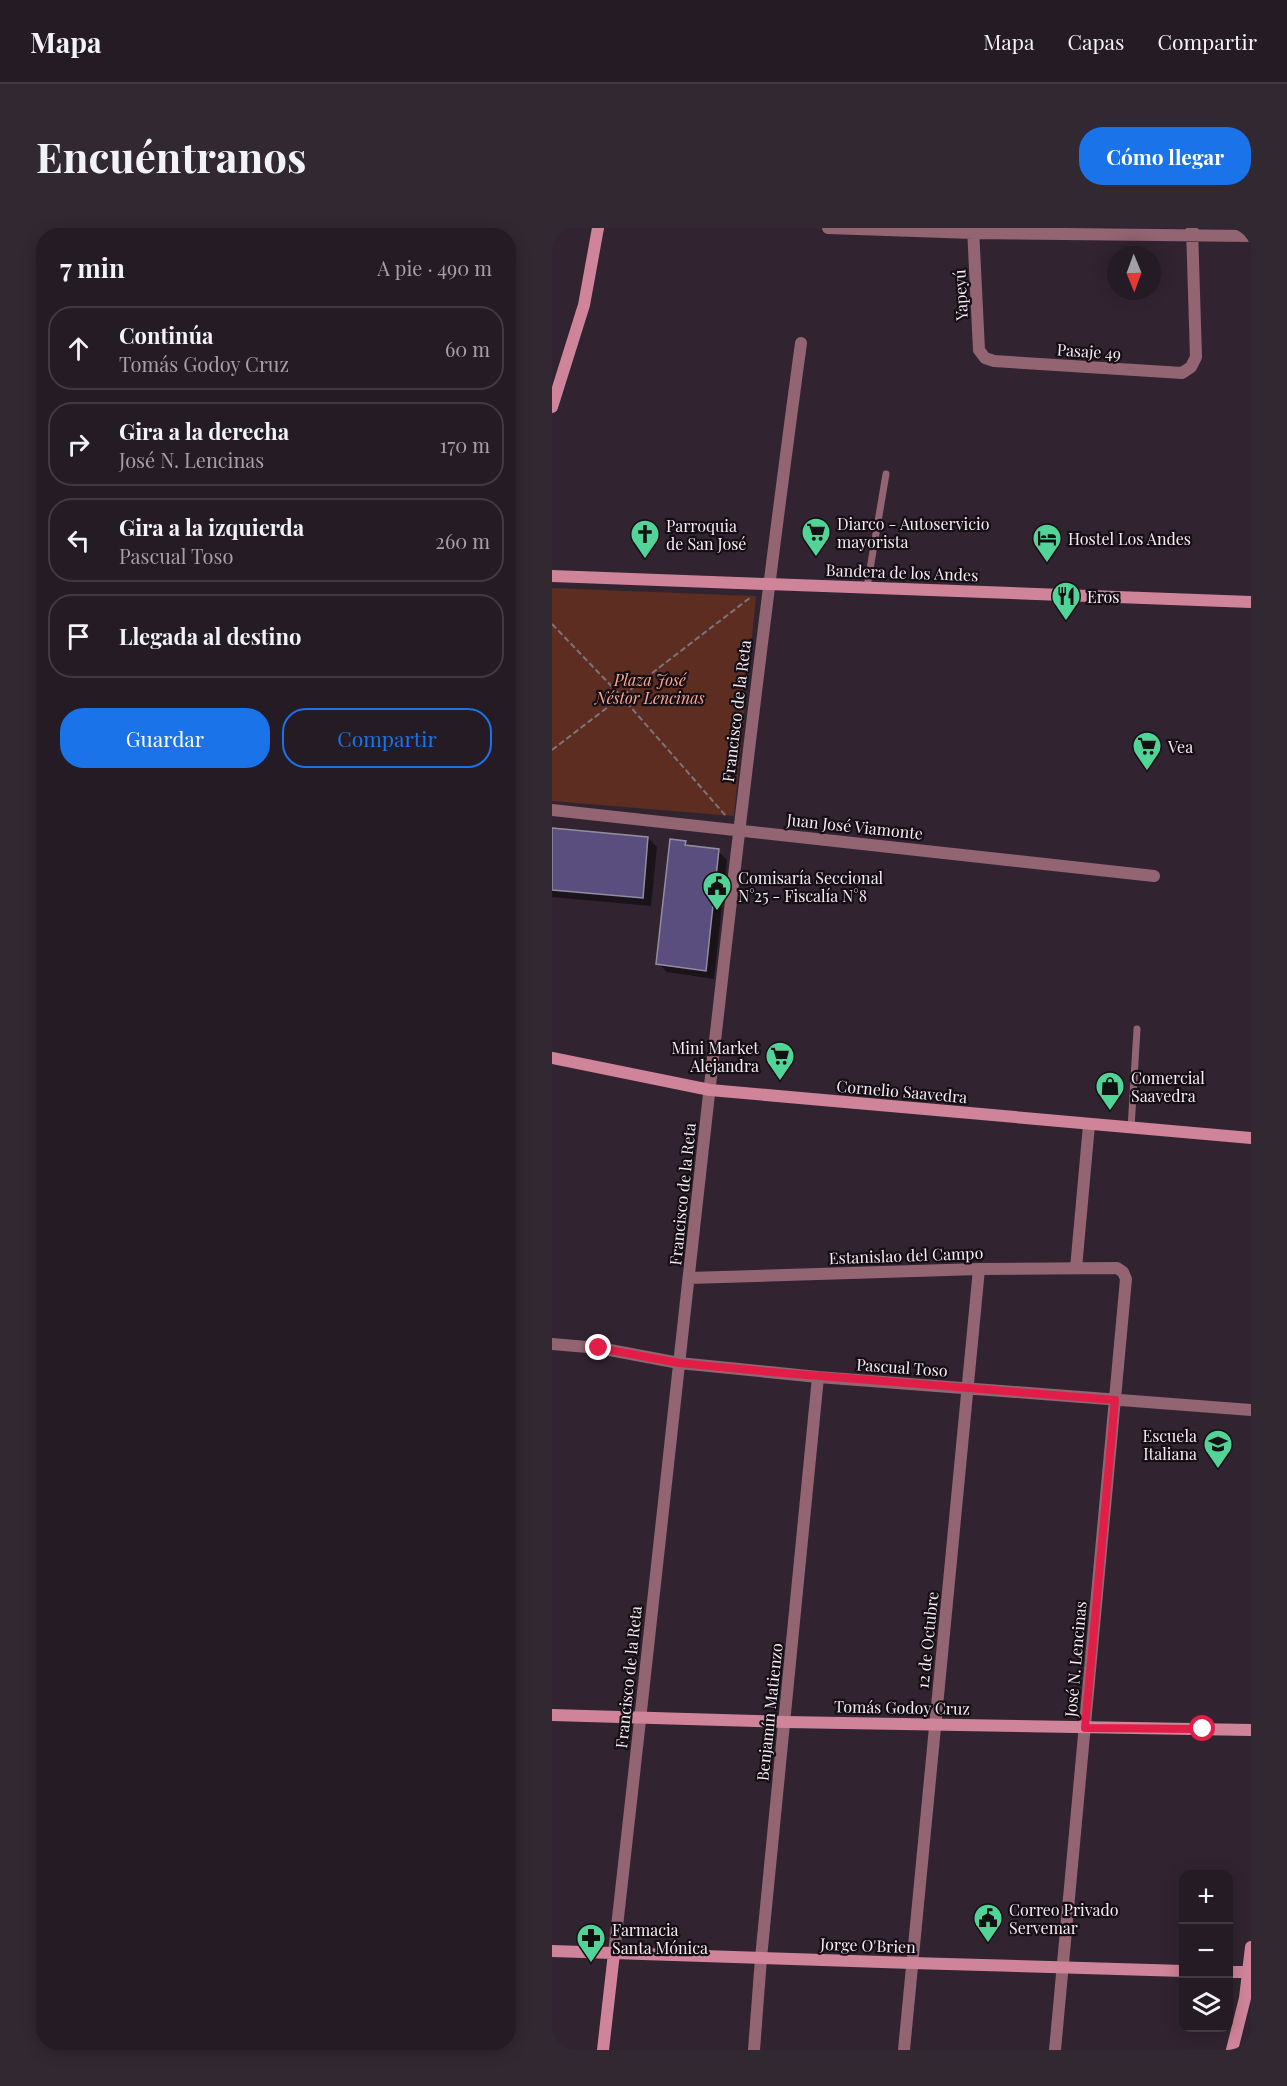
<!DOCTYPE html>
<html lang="es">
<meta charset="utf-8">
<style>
:root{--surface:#251b24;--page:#312831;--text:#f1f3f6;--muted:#a3a1a6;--line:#423941;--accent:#1a73e8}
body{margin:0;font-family:"Playfair Display",serif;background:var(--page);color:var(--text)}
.controls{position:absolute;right:18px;bottom:18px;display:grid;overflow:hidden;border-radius:12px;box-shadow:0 3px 15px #0003}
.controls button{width:54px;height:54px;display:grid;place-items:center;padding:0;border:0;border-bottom:2px solid var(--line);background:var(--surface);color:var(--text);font:30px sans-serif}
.compass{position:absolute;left:555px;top:18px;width:54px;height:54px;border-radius:50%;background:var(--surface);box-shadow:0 3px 15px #0003;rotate:179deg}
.stop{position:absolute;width:18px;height:18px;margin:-14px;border:4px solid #e11d48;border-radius:50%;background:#fff}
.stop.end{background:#e11d48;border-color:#fff;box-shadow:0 2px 6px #0008}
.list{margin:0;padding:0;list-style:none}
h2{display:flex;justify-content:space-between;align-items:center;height:78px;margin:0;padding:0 24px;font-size:26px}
h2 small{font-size:20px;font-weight:400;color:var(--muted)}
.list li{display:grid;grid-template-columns:39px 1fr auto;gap:18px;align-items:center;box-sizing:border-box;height:84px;margin:0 12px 12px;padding:0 12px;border:2px solid var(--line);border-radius:24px}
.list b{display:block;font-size:22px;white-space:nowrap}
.list p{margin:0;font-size:20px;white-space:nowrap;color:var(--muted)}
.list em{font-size:20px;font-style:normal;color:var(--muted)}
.actions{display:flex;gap:12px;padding:18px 24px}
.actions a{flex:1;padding:14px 0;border:2px solid var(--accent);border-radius:24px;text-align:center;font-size:21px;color:var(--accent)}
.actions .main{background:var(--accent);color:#fff}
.icon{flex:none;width:33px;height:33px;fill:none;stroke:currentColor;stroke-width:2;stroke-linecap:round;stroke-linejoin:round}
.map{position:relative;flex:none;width:699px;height:1822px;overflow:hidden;border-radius:24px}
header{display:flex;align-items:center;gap:36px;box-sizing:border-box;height:84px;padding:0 30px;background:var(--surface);border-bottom:2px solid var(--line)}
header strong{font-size:28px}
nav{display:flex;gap:33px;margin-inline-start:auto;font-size:21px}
.intro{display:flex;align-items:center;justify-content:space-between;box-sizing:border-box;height:144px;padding:0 36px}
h1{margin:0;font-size:42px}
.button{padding:15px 27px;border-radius:24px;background:var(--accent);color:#fff;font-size:21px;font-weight:700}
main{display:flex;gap:36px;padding:0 36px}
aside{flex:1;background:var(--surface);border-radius:24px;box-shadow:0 3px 15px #0003}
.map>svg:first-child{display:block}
.green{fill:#5d2d21}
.shadow{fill:#0007}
.building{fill:#5a4e7f;stroke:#928ea2;stroke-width:1.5}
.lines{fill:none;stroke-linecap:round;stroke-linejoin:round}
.path{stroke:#7e737d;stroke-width:2;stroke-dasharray:6 3;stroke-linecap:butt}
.lane{stroke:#936471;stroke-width:7}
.street{stroke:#936471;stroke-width:12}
.secondary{stroke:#cf8499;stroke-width:12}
.route{stroke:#e11d48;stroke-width:8}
.labels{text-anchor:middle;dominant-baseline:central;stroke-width:4.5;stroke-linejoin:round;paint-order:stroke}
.street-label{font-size:16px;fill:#f5ecf4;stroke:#150f15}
.poi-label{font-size:16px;fill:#f5ecf4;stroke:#150f15;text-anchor:start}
.park-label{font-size:16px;font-style:italic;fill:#ffa790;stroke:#150f15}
</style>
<header>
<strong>Mapa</strong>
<nav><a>Mapa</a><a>Capas</a><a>Compartir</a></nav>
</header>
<div class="intro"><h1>Encuéntranos</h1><a class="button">Cómo llegar</a></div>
<main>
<aside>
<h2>7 min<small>A pie · 490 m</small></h2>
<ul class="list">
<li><svg class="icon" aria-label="ahead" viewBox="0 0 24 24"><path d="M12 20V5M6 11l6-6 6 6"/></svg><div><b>Continúa</b><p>Tomás Godoy Cruz</p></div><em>60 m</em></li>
<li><svg class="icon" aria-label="right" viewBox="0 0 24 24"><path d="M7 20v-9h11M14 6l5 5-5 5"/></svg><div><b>Gira a la derecha</b><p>José N. Lencinas</p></div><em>170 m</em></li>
<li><svg class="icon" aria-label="left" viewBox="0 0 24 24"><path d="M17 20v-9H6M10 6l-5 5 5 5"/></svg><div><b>Gira a la izquierda</b><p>Pascual Toso</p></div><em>260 m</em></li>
<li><svg class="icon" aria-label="arrive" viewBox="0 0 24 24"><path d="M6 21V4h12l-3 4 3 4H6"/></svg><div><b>Llegada al destino</b></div></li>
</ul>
<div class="actions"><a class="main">Guardar</a><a>Compartir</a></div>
</aside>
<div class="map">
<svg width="699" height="1822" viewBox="0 0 699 1822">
<rect width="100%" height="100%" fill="#312430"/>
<path class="green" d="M0,360L204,368L182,588L0,573Z"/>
<path class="shadow" d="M0,602L96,610L105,619L99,678L0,669Z
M133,615L138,619L166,623L175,632L162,751L115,744L106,735Z"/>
<path class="building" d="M0,600L96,609L91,670L0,662Z
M118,611L134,613L133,617L167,621L154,743L104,736Z"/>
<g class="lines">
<path class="path" d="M0,396L69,468L174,588
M0,522L199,369"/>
<path class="lane" d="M315,359L334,246
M579,900L585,801"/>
<path class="street" d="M276,0L421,5L699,8
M421,0L427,122L433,130L442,133L630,145L639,139L644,129L640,0
M0,582L602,648
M524,1040L537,897
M137,1050L427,1041L565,1040L571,1044L574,1051L503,1822
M0,1116L47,1120L127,1135L266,1149L699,1182
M62,1725C123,1188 176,650 249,115
M202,1822L209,1730L266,1149
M352,1822L427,1041"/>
<path class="secondary" d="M0,179L32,77L46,0
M0,348L699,374
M0,830L158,862L699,910
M0,1487L233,1494L699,1502
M0,1723L360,1735L632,1743
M676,1744H699
M51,1822L62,1725
M680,1822L693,1770L699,1719"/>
</g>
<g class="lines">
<path class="route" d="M47,1120L127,1135L219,1144L563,1172L533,1500L651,1501"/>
</g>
<defs>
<g id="supermarket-pin" transform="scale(1.5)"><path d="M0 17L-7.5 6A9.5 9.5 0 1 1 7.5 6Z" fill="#52d397" stroke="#150f15"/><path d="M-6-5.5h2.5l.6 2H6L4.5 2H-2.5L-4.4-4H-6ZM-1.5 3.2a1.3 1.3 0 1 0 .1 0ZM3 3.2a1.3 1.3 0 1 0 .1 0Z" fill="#111"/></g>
<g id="church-pin" transform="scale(1.5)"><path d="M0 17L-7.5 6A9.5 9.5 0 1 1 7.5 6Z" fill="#52d397" stroke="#150f15"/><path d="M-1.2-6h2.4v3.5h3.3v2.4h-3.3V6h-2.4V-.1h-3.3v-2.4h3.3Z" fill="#111"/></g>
<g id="hotel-pin" transform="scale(1.5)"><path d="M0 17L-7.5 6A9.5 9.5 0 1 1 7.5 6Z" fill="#52d397" stroke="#150f15"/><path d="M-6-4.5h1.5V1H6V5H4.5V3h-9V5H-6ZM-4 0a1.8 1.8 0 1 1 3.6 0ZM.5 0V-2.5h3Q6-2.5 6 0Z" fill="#111"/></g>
<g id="restaurant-pin" transform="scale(1.5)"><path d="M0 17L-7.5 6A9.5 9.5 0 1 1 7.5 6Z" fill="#52d397" stroke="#150f15"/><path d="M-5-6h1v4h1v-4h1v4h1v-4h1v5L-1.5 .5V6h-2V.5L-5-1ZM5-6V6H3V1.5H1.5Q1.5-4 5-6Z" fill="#111"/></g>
<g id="civic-pin" transform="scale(1.5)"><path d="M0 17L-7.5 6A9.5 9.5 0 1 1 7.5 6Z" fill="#52d397" stroke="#150f15"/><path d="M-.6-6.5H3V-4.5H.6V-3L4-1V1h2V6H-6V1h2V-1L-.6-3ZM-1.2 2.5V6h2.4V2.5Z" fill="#111"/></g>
<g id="shop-pin" transform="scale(1.5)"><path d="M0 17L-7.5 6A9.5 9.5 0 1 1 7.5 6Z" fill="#52d397" stroke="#150f15"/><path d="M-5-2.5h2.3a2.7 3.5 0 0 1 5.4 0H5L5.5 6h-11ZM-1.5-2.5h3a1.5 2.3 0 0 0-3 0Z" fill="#111"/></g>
<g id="school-pin" transform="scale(1.5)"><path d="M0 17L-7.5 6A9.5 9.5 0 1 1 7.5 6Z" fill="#52d397" stroke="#150f15"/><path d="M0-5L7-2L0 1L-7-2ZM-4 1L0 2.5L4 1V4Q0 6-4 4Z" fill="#111"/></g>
<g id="pharmacy-pin" transform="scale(1.5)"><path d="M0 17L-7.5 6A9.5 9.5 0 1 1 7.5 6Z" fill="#52d397" stroke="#150f15"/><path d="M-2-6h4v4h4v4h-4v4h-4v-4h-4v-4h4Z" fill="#111"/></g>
</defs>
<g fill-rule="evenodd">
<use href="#supermarket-pin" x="264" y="304"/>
<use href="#church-pin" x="93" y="306"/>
<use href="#hotel-pin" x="495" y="310"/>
<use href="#restaurant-pin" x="514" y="368"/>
<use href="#supermarket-pin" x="595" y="518"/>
<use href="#civic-pin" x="165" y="658"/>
<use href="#supermarket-pin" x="228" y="828"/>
<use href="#shop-pin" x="558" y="858"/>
<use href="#school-pin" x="666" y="1216"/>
<use href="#civic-pin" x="436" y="1690"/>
<use href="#pharmacy-pin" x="39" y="1710"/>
</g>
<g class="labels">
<g class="street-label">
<text transform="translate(408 67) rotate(-93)">Yapeyú</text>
<text transform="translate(537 123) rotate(4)">Pasaje 49</text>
<text transform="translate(350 344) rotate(2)">Bandera de los Andes</text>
<text transform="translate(184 483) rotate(-83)">Francisco de la Reta</text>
<text transform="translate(303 598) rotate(6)">Juan José Viamonte</text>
<text transform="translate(350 863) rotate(5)">Cornelio Saavedra</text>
<text transform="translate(130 966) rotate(-84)">Francisco de la Reta</text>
<text transform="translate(354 1027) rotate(-2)">Estanislao del Campo</text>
<text transform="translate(350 1139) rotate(4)">Pascual Toso</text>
<text transform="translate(375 1412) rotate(-84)">12 de Octubre</text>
<text transform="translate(523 1431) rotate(-85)">José N. Lencinas</text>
<text transform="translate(76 1449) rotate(-84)">Francisco de la Reta</text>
<text transform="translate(350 1479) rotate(1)">Tomás Godoy Cruz</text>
<text transform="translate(217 1484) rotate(-84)">Benjamín Matienzo</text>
<text transform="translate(316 1717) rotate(2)">Jorge O'Brien</text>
</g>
<g class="poi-label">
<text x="285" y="295">Diarco - Autoservicio<tspan x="285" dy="18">mayorista</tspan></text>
<text x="114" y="297">Parroquia<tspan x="114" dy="18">de San José</tspan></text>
<text x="516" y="310">Hostel Los Andes</text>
<text x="535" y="368">Eros</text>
<text x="616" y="518">Vea</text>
<text x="186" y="649">Comisaría Seccional<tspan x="186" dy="18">N°25 - Fiscalía N°8</tspan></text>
<text x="207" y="819" text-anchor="end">Mini Market<tspan x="207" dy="18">Alejandra</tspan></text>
<text x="579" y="849">Comercial<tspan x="579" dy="18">Saavedra</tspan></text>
<text x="645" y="1207" text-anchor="end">Escuela<tspan x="645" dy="18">Italiana</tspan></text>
<text x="457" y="1681">Correo Privado<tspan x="457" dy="18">Servemar</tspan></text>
<text x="60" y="1701">Farmacia<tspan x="60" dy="18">Santa Mónica</tspan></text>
</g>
<g class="park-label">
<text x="98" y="451">Plaza José<tspan x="98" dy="18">Néstor Lencinas</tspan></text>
</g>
</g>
</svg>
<div class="controls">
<button>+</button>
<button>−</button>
<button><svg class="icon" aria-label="layers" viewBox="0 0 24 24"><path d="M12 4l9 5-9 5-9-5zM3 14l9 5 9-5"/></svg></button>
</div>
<svg class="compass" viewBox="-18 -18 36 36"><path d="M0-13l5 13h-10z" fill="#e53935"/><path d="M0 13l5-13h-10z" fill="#a3a1a6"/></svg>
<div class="stop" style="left:651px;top:1501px"></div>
<div class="stop end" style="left:47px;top:1120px"></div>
</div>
</main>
